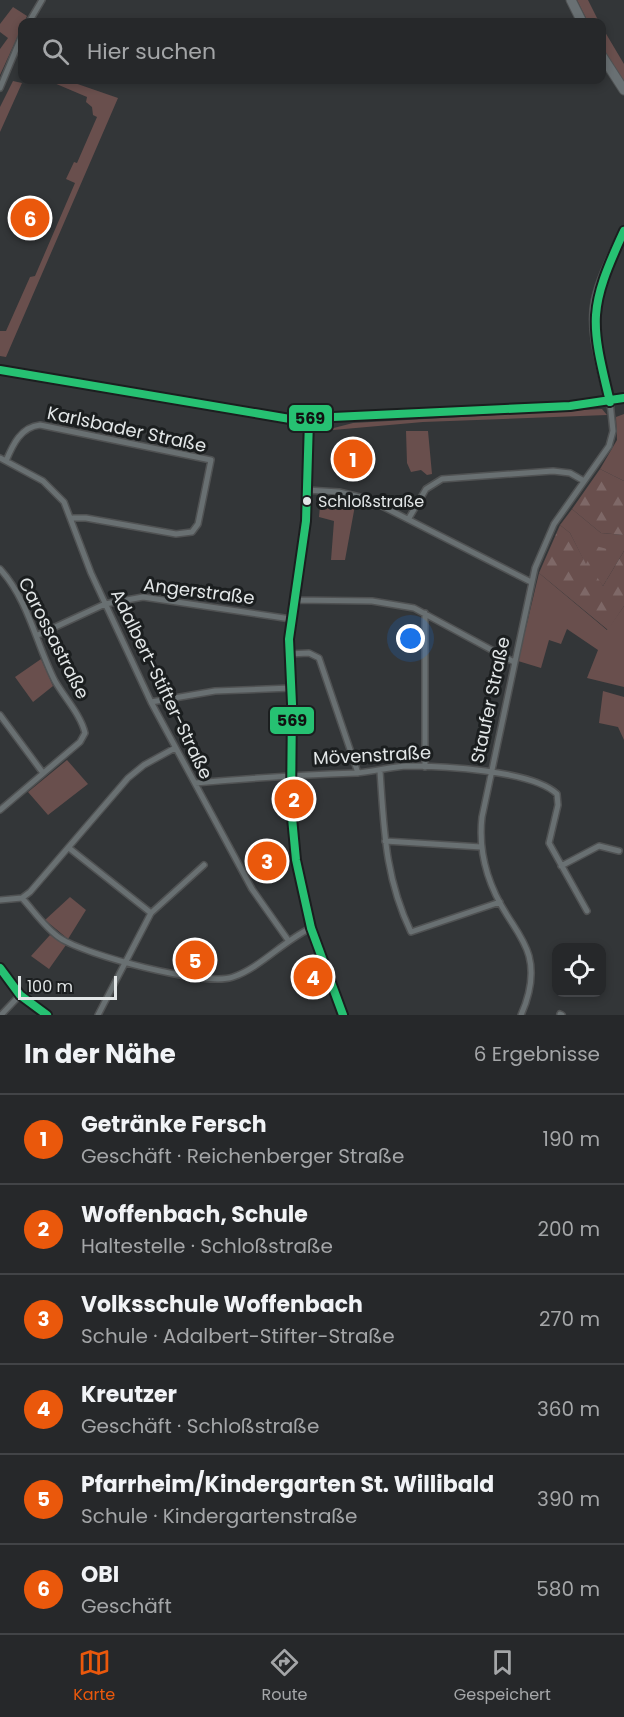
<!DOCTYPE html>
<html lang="de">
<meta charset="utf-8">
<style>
:root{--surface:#26282a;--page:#2e3032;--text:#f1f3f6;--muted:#a4a6a8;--line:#424447;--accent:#ea580c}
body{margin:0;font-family:Poppins,sans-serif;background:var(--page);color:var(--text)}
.controls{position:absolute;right:18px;bottom:18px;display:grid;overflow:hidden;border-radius:12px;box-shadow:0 3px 9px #0003}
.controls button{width:54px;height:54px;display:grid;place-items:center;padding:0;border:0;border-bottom:2px solid var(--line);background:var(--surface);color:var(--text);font:30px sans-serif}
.scale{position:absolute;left:18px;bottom:15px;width:99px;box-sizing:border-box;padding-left:6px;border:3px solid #e2e6e7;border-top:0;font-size:16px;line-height:21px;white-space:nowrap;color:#e2e6e7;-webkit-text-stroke:4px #1b1e1f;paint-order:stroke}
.you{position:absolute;left:411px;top:639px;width:21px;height:21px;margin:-15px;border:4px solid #fff;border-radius:50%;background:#1a73e8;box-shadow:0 0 0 9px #1a73e833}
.badge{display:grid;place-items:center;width:39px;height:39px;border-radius:50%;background:var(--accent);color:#fff;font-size:20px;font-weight:700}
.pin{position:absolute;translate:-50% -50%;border:3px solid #fff;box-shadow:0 2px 6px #0006}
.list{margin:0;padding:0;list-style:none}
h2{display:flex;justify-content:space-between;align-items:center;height:78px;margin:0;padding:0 24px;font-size:26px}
h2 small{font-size:20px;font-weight:400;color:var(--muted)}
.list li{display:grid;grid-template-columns:39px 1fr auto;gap:18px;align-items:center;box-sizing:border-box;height:90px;padding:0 24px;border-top:2px solid var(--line)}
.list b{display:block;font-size:22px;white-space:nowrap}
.list p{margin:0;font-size:20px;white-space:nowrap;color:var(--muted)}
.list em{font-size:20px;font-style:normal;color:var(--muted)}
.icon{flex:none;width:33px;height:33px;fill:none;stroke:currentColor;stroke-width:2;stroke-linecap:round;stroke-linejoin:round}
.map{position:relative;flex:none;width:624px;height:1015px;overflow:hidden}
.search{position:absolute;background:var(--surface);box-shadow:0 3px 9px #0003;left:18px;right:18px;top:18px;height:66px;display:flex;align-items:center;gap:15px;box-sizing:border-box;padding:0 21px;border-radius:12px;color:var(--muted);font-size:22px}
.sheet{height:618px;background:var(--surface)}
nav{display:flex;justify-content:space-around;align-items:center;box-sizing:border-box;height:84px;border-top:2px solid var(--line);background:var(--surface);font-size:16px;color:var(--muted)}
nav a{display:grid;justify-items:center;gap:3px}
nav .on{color:var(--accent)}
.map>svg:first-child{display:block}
.green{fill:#694f4d}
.forest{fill:url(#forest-firs)}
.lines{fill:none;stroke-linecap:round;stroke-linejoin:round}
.street-casing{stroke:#505253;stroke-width:8}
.secondary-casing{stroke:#505253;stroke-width:10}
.primary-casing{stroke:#505253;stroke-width:11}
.street{stroke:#697072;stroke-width:5}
.secondary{stroke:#6b7274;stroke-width:8}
.primary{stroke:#697073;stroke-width:9}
.bus-1-casing{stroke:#1b1e1f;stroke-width:12}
.bus-1{stroke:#26c172;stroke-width:8}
.bus-dot{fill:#e2e6e7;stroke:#1b1e1f;stroke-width:2}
.labels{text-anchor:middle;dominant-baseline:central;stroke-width:6;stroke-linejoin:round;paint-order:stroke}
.bus-label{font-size:16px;fill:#e2e6e7;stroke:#1b1e1f;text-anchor:start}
.street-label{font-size:18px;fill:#e2e6e7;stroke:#1b1e1f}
.line-badge{stroke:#1b1e1f;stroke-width:2}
.pale-badge-label{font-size:16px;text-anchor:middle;font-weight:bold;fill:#111}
</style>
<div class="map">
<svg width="624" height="1015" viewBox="0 0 624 1015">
<defs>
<pattern id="forest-firs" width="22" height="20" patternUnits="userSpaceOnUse" patternTransform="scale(1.5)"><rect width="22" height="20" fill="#694f4d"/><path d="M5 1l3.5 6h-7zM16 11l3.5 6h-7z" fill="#7e6867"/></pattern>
</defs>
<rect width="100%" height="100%" fill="#333638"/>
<path class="green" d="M577,0H588L599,22H588Z
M13,7L27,16L0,75V49L8,38L0,32V24Z
M602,27L624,64V82L602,47Z
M47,80H66L118,98L6,357L0,356V331H6L30,277L35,276L75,183L66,179L74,162L77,163L97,117L93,115L92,107L86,102L87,97Z
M13,81L22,83L0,132V107Z
M602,409L607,415L423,422L322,431L353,423Z
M624,414V481L600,469L617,440L616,417Z
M406,431H428L432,474L427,475L421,470L411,472L407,463Z
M321,495L356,500L345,560H331L334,521L319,517Z
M572,509L601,533L624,535V551L603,586L586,565L570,533L560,525Z
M539,573L607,630L624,606V687L587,678L598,650L567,629L561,644L549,640L541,668L518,661Z
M41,659L53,686L33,702L15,677Z
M603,691L624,697V740L618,727L599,723Z
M67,760L88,784L48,815L28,792Z
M70,897L86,910L68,939L45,920Z
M50,935L66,945L49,969L31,956Z"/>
<path class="forest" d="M600,469L624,481V535L601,533L572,509Z
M560,525L570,533L586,564L596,546L607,549L595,574L603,586L624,551V606L608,630L539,573Z"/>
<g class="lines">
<g class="street-casing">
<path id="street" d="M29,22L42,0
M0,88L22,35
M309,420L306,521L289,639L292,704L291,807L296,860L311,928L343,1015
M0,458L43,481L64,502L91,573L151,702L252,889L288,940
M6,461C13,444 21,427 40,425L211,460L198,524L192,532L176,534L86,518H73
M307,490L339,492L368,499L531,582
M409,518L426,489L442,479L553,471L570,473L584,481
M0,569C29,601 36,644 55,681C64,697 81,715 85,733L80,742L0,810
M294,600L372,601L414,608L514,662
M38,635L105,604L143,597L291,619
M289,654L309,653L319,658L358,773
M151,702L215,691L291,688
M0,715L43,773
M425,767V613
M380,771C384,829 385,878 411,932L500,902
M195,783C249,778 302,775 356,773C372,772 389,767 406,766C441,766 532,770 557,794L558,805L549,843L587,911
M385,841L481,847
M69,848L151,913
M561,866L599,846L619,851
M22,898C34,911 45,928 60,938C85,955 205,987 233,977C260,968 283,941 311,928
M0,900L22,898L30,892L128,778L144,765L175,748
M0,968L20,995L47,1015
M560,1014L562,1015
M1,1015L20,995
M98,1015L151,913L204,865
M521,1015C529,997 534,975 529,956C525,941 515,928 507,915C488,885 478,852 482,817L535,568L554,524L609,446L613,431L610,402"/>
</g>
<g class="secondary-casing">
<path id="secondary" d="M0,370L290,419L570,406L624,398"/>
</g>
<g class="primary-casing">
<path id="primary" d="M571,0L582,22
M602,56L624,90
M610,402C603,370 589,333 596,300C601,277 614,253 624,231"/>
</g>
<use href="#street" class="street"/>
<use href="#secondary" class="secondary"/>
<use href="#primary" class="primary"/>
<g class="bus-1-casing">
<path id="bus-1" d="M0,370L290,419L570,406L624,398
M610,402C590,320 588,309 624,231
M309,420L306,521L289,639L292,704L291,807L296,860L311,928L343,1015
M0,968L20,995L47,1015"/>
</g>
<use href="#bus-1" class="bus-1"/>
</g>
<circle class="bus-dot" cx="307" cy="501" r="5"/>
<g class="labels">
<g class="bus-label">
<text x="318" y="501">Schloßstraße</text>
</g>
<g class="street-label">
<text transform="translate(127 429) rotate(12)">Karlsbader Straße</text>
<text transform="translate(199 591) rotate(7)">Angerstraße</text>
<text transform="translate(54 638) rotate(63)">Carossastraße</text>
<text transform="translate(162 684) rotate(64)">Adalbert-Stifter-Straße</text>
<text transform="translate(490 700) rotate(-78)">Staufer Straße</text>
<text transform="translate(372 755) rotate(-3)">Mövenstraße</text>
</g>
</g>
<g class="line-badge">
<rect x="288" y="404" width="45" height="28" rx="6" fill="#26c172"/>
<rect x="269" y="706" width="46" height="29" rx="6" fill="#26c172"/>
</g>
<g class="pale-badge-label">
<text x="310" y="424">569</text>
<text x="292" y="726">569</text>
</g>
</svg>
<div class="controls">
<button><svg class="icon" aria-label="locate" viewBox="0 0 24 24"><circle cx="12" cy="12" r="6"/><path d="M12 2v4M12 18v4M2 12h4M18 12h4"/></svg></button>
</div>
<div class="scale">100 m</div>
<div class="you"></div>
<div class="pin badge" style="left:353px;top:459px">1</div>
<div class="pin badge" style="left:294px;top:799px">2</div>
<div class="pin badge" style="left:267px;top:861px">3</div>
<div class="pin badge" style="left:313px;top:977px">4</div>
<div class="pin badge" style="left:195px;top:960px">5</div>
<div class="pin badge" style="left:30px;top:218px">6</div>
<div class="search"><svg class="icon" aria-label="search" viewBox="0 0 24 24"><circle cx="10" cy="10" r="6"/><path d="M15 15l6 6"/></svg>Hier suchen</div>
</div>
<section class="sheet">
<h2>In der Nähe<small>6 Ergebnisse</small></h2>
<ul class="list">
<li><span class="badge">1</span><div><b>Getränke Fersch</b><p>Geschäft · Reichenberger Straße</p></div><em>190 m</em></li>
<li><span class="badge">2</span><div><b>Woffenbach, Schule</b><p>Haltestelle · Schloßstraße</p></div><em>200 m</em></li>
<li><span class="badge">3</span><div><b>Volksschule Woffenbach</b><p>Schule · Adalbert-Stifter-Straße</p></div><em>270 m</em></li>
<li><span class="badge">4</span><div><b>Kreutzer</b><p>Geschäft · Schloßstraße</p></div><em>360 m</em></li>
<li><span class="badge">5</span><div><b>Pfarrheim/Kindergarten St. Willibald</b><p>Schule · Kindergartenstraße</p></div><em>390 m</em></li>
<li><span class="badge">6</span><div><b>OBI</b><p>Geschäft</p></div><em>580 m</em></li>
</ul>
</section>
<nav>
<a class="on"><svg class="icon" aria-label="map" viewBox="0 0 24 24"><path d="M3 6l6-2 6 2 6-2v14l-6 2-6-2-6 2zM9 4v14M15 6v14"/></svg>Karte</a>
<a><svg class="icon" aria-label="directions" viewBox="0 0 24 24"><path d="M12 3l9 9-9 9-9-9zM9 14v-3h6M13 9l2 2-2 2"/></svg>Route</a>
<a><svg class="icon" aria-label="saved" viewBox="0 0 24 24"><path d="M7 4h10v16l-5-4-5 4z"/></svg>Gespeichert</a>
</nav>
